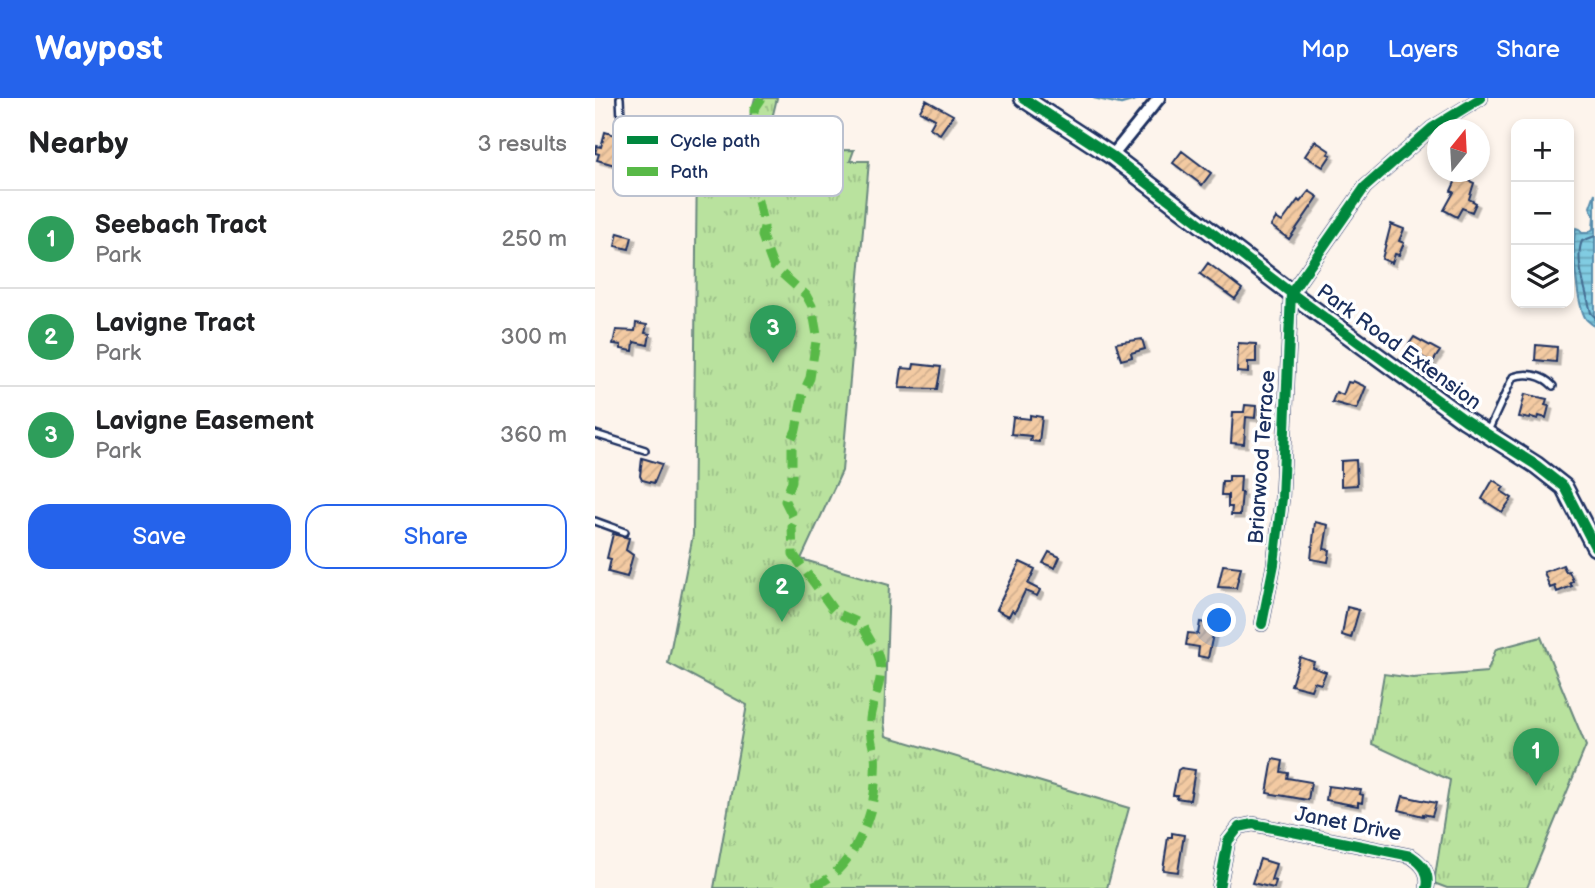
<!DOCTYPE html>
<meta charset="utf-8">
<style>
:root{--surface:#fff;--page:#f2f2f2;--text:#202124;--muted:#757577;--line:#e0e0e0;--accent:#2563eb}
body{margin:0;font-family:"Balsamiq Sans",sans-serif;background:var(--page);color:var(--text)}
.controls{position:absolute;right:21px;top:21px;display:grid;overflow:hidden;border-radius:14px;box-shadow:0 4px 10px #0003}
.controls button{width:63px;height:63px;display:grid;place-items:center;padding:0;border:0;border-bottom:2px solid var(--line);background:var(--surface);color:var(--text);font:35px sans-serif}
.compass{position:absolute;left:832px;top:21px;width:63px;height:63px;border-radius:50%;background:var(--surface);box-shadow:0 4px 10px #0003;rotate:18deg}
.you{position:absolute;left:625px;top:523px;width:24px;height:24px;margin:-18px;border:5px solid #fff;border-radius:50%;background:#1a73e8;box-shadow:0 0 0 10px #1a73e833}
.badge{display:grid;place-items:center;width:46px;height:46px;border-radius:50%;background:var(--accent);color:#fff;font-size:23px;font-weight:700}
.pin{position:absolute;translate:-50% -58px;filter:drop-shadow(0 2px 4px #0008)}
.pin::after{content:'';position:absolute;top:37px;width:24px;height:21px;background:inherit;clip-path:polygon(0 0,100% 0,50% 100%)}
.list{margin:0;padding:0;list-style:none}
h2{display:flex;justify-content:space-between;align-items:center;height:91px;margin:0;padding:0 28px;font-size:30px}
h2 small{font-size:23px;font-weight:400;color:var(--muted)}
.list li{display:grid;grid-template-columns:46px 1fr auto;gap:21px;align-items:center;box-sizing:border-box;height:98px;padding:0 28px;border-top:2px solid var(--line)}
.list b{display:block;font-size:26px;white-space:nowrap}
.list p{margin:0;font-size:23px;white-space:nowrap;color:var(--muted)}
.list em{font-size:23px;font-style:normal;color:var(--muted)}
.actions{display:flex;gap:14px;padding:21px 28px}
.actions a{flex:1;padding:16px 0;border:2px solid var(--accent);border-radius:21px;text-align:center;font-size:24px;color:var(--accent)}
.actions .main{background:var(--accent);color:#fff}
.icon{flex:none;width:38px;height:38px;fill:none;stroke:currentColor;stroke-width:2;stroke-linecap:round;stroke-linejoin:round}
.map{position:relative;flex:none;width:1000px;height:790px;overflow:hidden}
header{display:flex;align-items:center;gap:42px;box-sizing:border-box;height:98px;padding:0 35px;background:var(--accent);color:#fff}
header strong{font-size:33px}
nav{display:flex;gap:38px;margin-inline-start:auto;font-size:24px}
main{display:flex}
aside{flex:1;background:var(--surface)}
.map>svg:first-child{display:block}
.grass{fill:url(#grass-tufts);stroke:#6a887e;stroke-width:2}
.water{fill:url(#water-rules);stroke:#588dad;stroke-width:2}
.lines{fill:none;stroke-linecap:round;stroke-linejoin:round}
.shore{stroke:#446e93;stroke-width:2}
.stream{stroke:#588dad;stroke-width:2.5}
.building{fill:url(#building-hatch);stroke:#1b2f5e;stroke-width:2;filter:url(#shadow)}
.lane-casing{stroke:#1b2f5e;stroke-width:10}
.street-casing{stroke:#1b2f5e;stroke-width:16}
.secondary-casing{stroke:#1b2f5e;stroke-width:21}
.lane{stroke:#fff;stroke-width:5}
.street{stroke:#fff;stroke-width:10}
.secondary{stroke:#fff;stroke-width:16}
.quiet{stroke:#58b947;stroke-width:9;stroke-dasharray:18 9;stroke-linecap:butt}
.cycleway-casing{stroke:#fff;stroke-width:15}
.cycleway{stroke:#00873e;stroke-width:10}
.labels{text-anchor:middle;dominant-baseline:central;stroke-width:7;stroke-linejoin:round;paint-order:stroke}
.street-label{font-size:21px;fill:#1b2f5e;stroke:#fff}
.key{fill:#fff;stroke:#bbc1cf;stroke-width:2}
.key-label{font-size:19px;fill:#1b2f5e}
</style>
<header>
<strong>Waypost</strong>
<nav><a>Map</a><a>Layers</a><a>Share</a></nav>
</header>
<main>
<aside>
<h2>Nearby<small>3 results</small></h2>
<ul class="list">
<li><span class="badge" style="background:#2e9e5b">1</span><div><b>Seebach Tract</b><p>Park</p></div><em>250 m</em></li>
<li><span class="badge" style="background:#2e9e5b">2</span><div><b>Lavigne Tract</b><p>Park</p></div><em>300 m</em></li>
<li><span class="badge" style="background:#2e9e5b">3</span><div><b>Lavigne Easement</b><p>Park</p></div><em>360 m</em></li>
</ul>
<div class="actions"><a class="main">Save</a><a>Share</a></div>
</aside>
<div class="map">
<svg width="1000" height="790" viewBox="0 0 1000 790">
<defs>
<pattern id="grass-tufts" width="24" height="20" patternUnits="userSpaceOnUse" patternTransform="scale(1.75)"><rect width="24" height="20" fill="#b9e29e"/><path d="M3 7l-1-3M5 7V3M7 7l1-3M15 17l-1-3M17 17v-4M19 17l1-3" fill="none" stroke="#9ec28a"/></pattern>
<pattern id="water-rules" width="6" height="5" patternUnits="userSpaceOnUse" patternTransform="scale(1.75)"><rect width="6" height="5" fill="#81cce2"/><path d="M0 2.5h6" fill="none" stroke="#69a6ba"/></pattern>
<pattern id="building-hatch" width="6" height="6" patternUnits="userSpaceOnUse" patternTransform="scale(1.75)"><rect width="6" height="6" fill="#f3caa2"/><path d="M-1 1l2-2M0 6l6-6M5 7l2-2" fill="none" stroke="#d0ae8e"/></pattern>
<filter id="shadow"><feDropShadow dx="3.5" dy="3.5" stdDeviation="0" flood-color="#0004"/></filter>
</defs>
<rect width="100%" height="100%" fill="#fdf4ec"/>
<filter id="ink" filterUnits="userSpaceOnUse"><feTurbulence type="fractalNoise" baseFrequency=".0143" numOctaves="2"/><feDisplacementMap in="SourceGraphic" scale="14" xChannelSelector="R" yChannelSelector="G"/><feConvolveMatrix kernelMatrix="1 2 1 2 8 2 1 2 1" color-interpolation-filters="sRGB"/></filter>
<g filter="url(#ink)">
<path class="grass" d="M160,0H182L169,53L259,52L255,63H274L247,373L206,461L294,487L289,624L291,638L534,710L512,790H119L152,607L73,565L98,437L102,59L145,56Z
M946,539L991,648L932,790H852L839,785L855,682L777,646L789,576L818,580L892,574L901,551Z"/>
<path class="water" d="M1000,95V229C997,226 994,224 991,221C982,208 976,146 981,130L984,131L987,135H993L998,131L999,118L995,109Z"/>
<g class="lines">
<path class="shore" d="M1000,138L987,143C979,162 992,195 996,215L1000,219"/>
<path class="stream" d="M499,0L526,6L547,0"/>
</g>
<path class="building" d="M331,2L358,17L345,36L335,30L340,21L325,13Z
M10,34L33,41L28,59L22,57L20,67L2,62L4,56L0,55L2,48L6,49Z
M720,43L735,53L733,56L736,57L728,69L710,58Z
M587,53L616,75L607,87L578,65Z
M866,79L879,85L874,101L881,105L877,114L867,110L862,119L849,112L859,94L856,93L861,82L864,83Z
M714,93L723,99L694,141L676,128L681,120L687,124L703,102L705,104Z
M796,126L809,131L804,143L809,145L804,157L800,156L797,165L787,161Z
M23,135L37,139L34,151L20,148Z
M613,165L647,191L640,201L605,176Z
M41,225L52,227L50,235L55,236L53,247L39,244L38,253L26,251V247L18,246L21,232L40,233Z
M819,239L845,253L837,265L812,249Z
M547,241L550,251L536,255L537,259L526,262L521,245Z
M643,245L661,246V264H653V275L642,274Z
M941,247L962,249L961,264L940,262Z
M319,266L346,269L342,291L304,290L307,270L318,271Z
M758,283L771,289L762,311L737,304L741,294L748,297L753,284L757,285Z
M930,296L952,301L950,307L954,308L951,320L944,318L943,321L936,319L935,321L924,319Z
M650,307L661,308L660,320L651,319L649,346L636,345L638,314H649Z
M435,317L447,319L444,344L435,343L436,338L416,336L418,319L435,321Z
M47,360L67,366L59,385L47,382L45,378Z
M761,362L762,387L746,388V363Z
M634,378H646L645,394H647L645,417H636L637,409H633V397H626L627,383H634Z
M898,382L909,389L906,393L917,400L907,414L887,401Z
M720,424L733,427L729,451L735,452L733,464L716,461Z
M18,436L34,440L31,452L38,457L32,479L13,474L16,461L12,460Z
M454,454L465,459L460,470L448,465Z
M425,464L440,471L433,486L445,492L442,498L430,493L420,514L417,512L414,518L401,512Z
M628,467L646,469L641,490L623,489Z
M968,467L971,474L974,473L978,483L975,485L977,488L962,494L960,488L955,490L949,474Z
M752,509L764,512L756,540L747,537Z
M605,524L620,527L613,560L603,558L604,549L591,547L593,535L603,536Z
M705,559L719,564L717,569L731,574L726,586L719,584L716,592L696,587Z
M678,661L688,663L686,674L693,675L692,680L716,684L713,702L672,695Z
M586,670L600,672L595,702L581,700L582,697H578L583,672Z
M733,688L766,692L765,696L768,697L767,705L763,704V708L731,702Z
M808,698L841,705L837,718L828,716V718L804,712Z
M577,735L589,737L583,774L568,772L573,739H577Z
M665,761L681,766L676,782L681,783L679,790L657,785Z"/>
<g class="lines">
<g class="lane-casing">
<path id="lane" d="M25,0L26,21
M893,333L918,279C932,274 948,277 958,288
M0,336L50,352
M0,423L30,434"/>
</g>
<g class="street-casing">
<path id="street" d="M517,58L564,0
M667,526L679,466L687,400L696,195L770,89L837,30L886,0
M624,790L633,743L644,729L658,726L816,758C828,766 835,775 832,790"/>
</g>
<g class="secondary-casing">
<path id="secondary" d="M428,0L517,58L696,195L870,322L941,367L969,389L1000,449"/>
</g>
<use href="#lane" class="lane"/>
<use href="#street" class="street"/>
<use href="#secondary" class="secondary"/>
<path class="quiet" d="M167,0L159,12V55L152,78L163,103L169,129L167,138L175,160L178,168L211,197L217,208L222,237L215,280L208,295L201,332L197,341V383L190,403L200,423L197,429L198,456L237,510L242,515L267,526C272,540 282,549 285,564C289,583 277,602 275,621C274,634 277,645 280,658C281,663 280,672 280,678C282,717 253,781 213,790"/>
<g class="cycleway-casing">
<path id="cycleway" d="M428,0L517,58L696,195L870,322L941,367L969,389L1000,449
M667,526L679,466L687,400L696,195L770,89L837,30L886,0
M624,790L633,743L644,729L658,726L816,758C828,766 835,775 832,790"/>
</g>
<use href="#cycleway" class="cycleway"/>
</g>
</g>
<g class="labels">
<g class="street-label">
<text transform="translate(804 249) rotate(36)">Park Road Extension</text>
<text transform="translate(667 359) rotate(-86)">Briarwood Terrace</text>
<text transform="translate(753 726) rotate(11)">Janet Drive</text>
</g>
</g>
<rect x="18" y="18" width="230" height="80" rx="10" class="key"/>
<rect x="32" y="38" width="31" height="8" fill="#00873e"/>
<rect x="32" y="69" width="31" height="9" fill="#58b947"/>
<g class="key-label">
<text x="75" y="49">Cycle path</text>
<text x="75" y="80">Path</text>
</g>
</svg>
<div class="controls">
<button>+</button>
<button>−</button>
<button><svg class="icon" aria-label="layers" viewBox="0 0 24 24"><path d="M12 4l9 5-9 5-9-5zM3 14l9 5 9-5"/></svg></button>
</div>
<svg class="compass" viewBox="-18 -18 36 36"><path d="M0-13l5 13h-10z" fill="#e53935"/><path d="M0 13l5-13h-10z" fill="#757577"/></svg>
<div class="you"></div>
<div class="pin badge" style="left:941px;top:688px;background:#2e9e5b">1</div>
<div class="pin badge" style="left:187px;top:524px;background:#2e9e5b">2</div>
<div class="pin badge" style="left:178px;top:265px;background:#2e9e5b">3</div>
</div>
</main>
